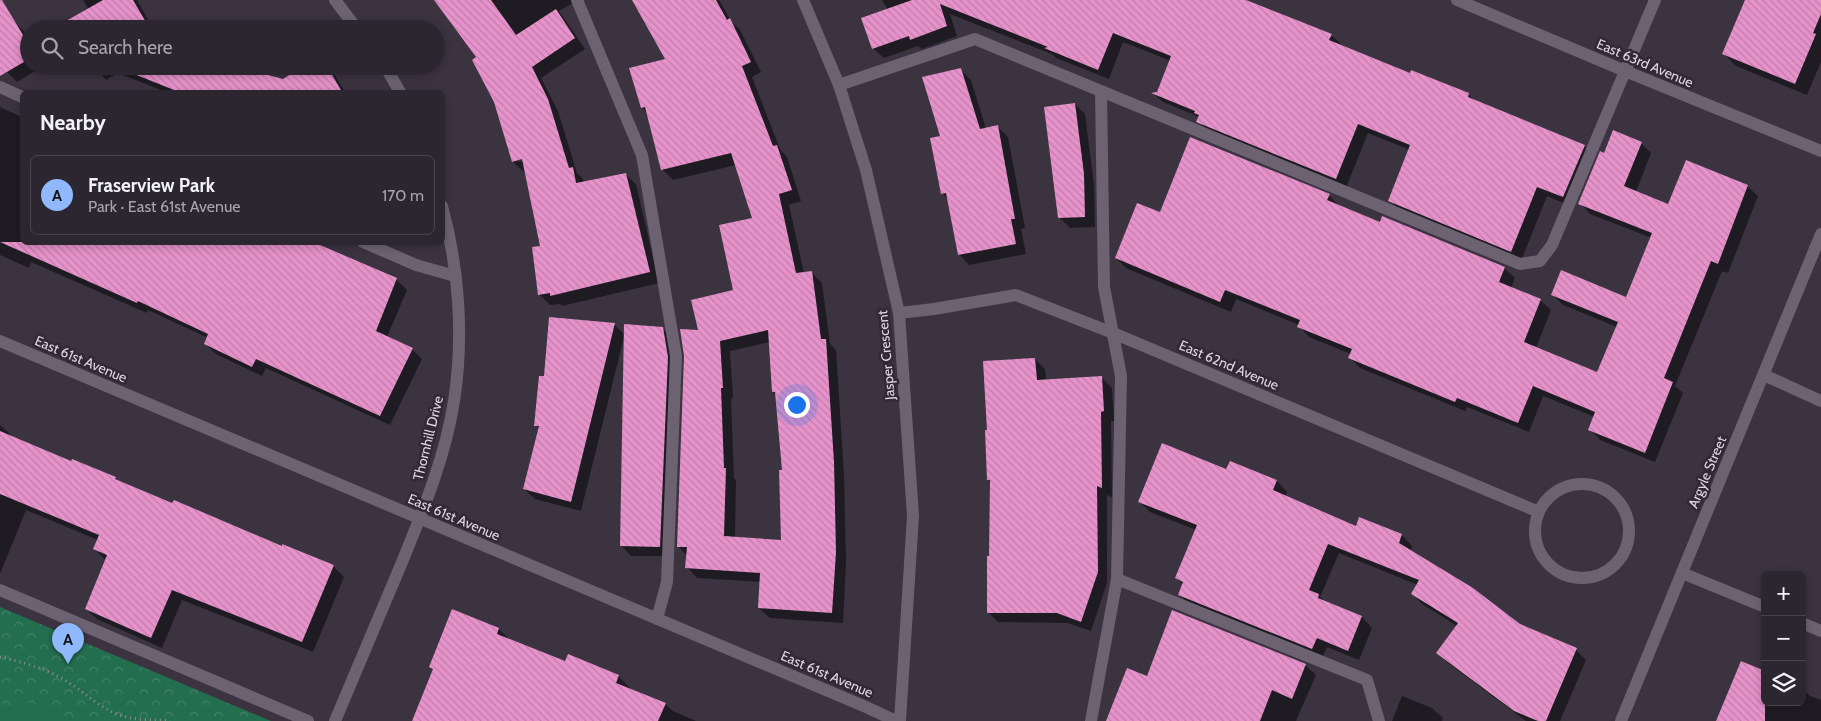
<!DOCTYPE html>
<meta charset="utf-8">
<style>
:root{--surface:#2c2630;--page:#38323c;--text:#f1f3f6;--muted:#a6a5ab;--line:#48434c;--accent:#8fb8fd}
body{margin:0;font-family:Cabin,sans-serif;background:var(--page);color:var(--text)}
.controls{position:absolute;right:15px;bottom:15px;display:grid;overflow:hidden;border-radius:8px;box-shadow:0 2px 8px #0003}
.controls button{width:45px;height:45px;display:grid;place-items:center;padding:0;border:0;border-bottom:1px solid var(--line);background:var(--surface);color:var(--text);font:25px sans-serif}
.you{position:absolute;left:796px;top:404px;width:18px;height:18px;margin:-12px;border:4px solid #fff;border-radius:50%;background:#1a73e8;box-shadow:0 0 0 8px #1a73e833}
.badge{display:grid;place-items:center;width:32px;height:32px;border-radius:50%;background:var(--accent);color:#111;font-size:16px;font-weight:700}
.pin{position:absolute;translate:-50% -41px;filter:drop-shadow(0 1px 2px #0008)}
.pin::after{content:'';position:absolute;top:26px;width:18px;height:15px;background:inherit;clip-path:polygon(0 0,100% 0,50% 100%)}
.list{margin:0;padding:0;list-style:none}
h2{display:flex;justify-content:space-between;align-items:center;height:65px;margin:0;padding:0 20px;font-size:21px}
h2 small{font-size:16px;font-weight:400;color:var(--muted)}
.list li{display:grid;grid-template-columns:32px 1fr auto;gap:15px;align-items:center;box-sizing:border-box;height:80px;margin:0 10px 10px;padding:0 10px;border:1px solid var(--line);border-radius:8px}
.list b{display:block;font-size:19px;white-space:nowrap}
.list p{margin:0;font-size:16px;white-space:nowrap;color:var(--muted)}
.list em{font-size:16px;font-style:normal;color:var(--muted)}
.icon{flex:none;width:28px;height:28px;fill:none;stroke:currentColor;stroke-width:2;stroke-linecap:round;stroke-linejoin:round}
.map{position:relative;flex:none;width:1821px;height:721px;overflow:hidden}
.search{position:absolute;background:var(--surface);box-shadow:0 2px 8px #0003;left:20px;top:20px;width:425px;height:55px;display:flex;align-items:center;gap:12px;box-sizing:border-box;padding:0 18px;border-radius:28px;color:var(--muted);font-size:19px}
.panel{position:absolute;background:var(--surface);box-shadow:0 2px 8px #0003;left:20px;top:90px;width:425px;height:155px;border-radius:8px}
.map>svg:first-child{display:block}
.forest{fill:url(#forest-crowns)}
.pitch{fill:#236e4f}
.shadow{fill:#0007;fill-rule:evenodd}
.building{fill:url(#building-back-hatch);fill-rule:evenodd}
.lines{fill:none;stroke-linecap:round;stroke-linejoin:round}
.path{stroke:#938d98;stroke-width:3;stroke-dasharray:1 4;stroke-linecap:butt}
.minor{stroke:#6c6272;stroke-width:12}
.labels{text-anchor:middle;dominant-baseline:central;stroke-width:5;stroke-linejoin:round;paint-order:stroke}
.street-label{font-size:14px;fill:#ddd8e1;stroke:#312936}
</style>
<div class="map">
<svg width="1821" height="721" viewBox="0 0 1821 721">
<defs>
<pattern id="forest-crowns" width="20" height="18" patternUnits="userSpaceOnUse" patternTransform="scale(1.25)"><rect width="20" height="18" fill="#236e4f"/><path d="M2 6a3 3 0 1 1 6 0M12 15a3 3 0 1 1 6 0" fill="none" stroke="#428268"/></pattern>
<pattern id="building-back-hatch" width="6" height="6" patternUnits="userSpaceOnUse" patternTransform="scale(1.25)"><rect width="6" height="6" fill="#e792cb"/><path d="M-1 5l2 2M0 0l6 6M5-1l2 2" fill="none" stroke="#be7ea9"/></pattern>
</defs>
<rect width="100%" height="100%" fill="#3b3340"/>
<path class="forest" d="M0,607L271,721H0Z"/>
<path class="pitch" d="M15,697L76,721H5Z"/>
<path class="shadow" d="M83,0H137L153,29H72L89,10Z
M439,0H578L559,11L585,49L541,78L558,111L577,173L583,179L584,183L625,174L636,184L659,283L562,306L560,304L550,305L539,294L541,247L526,172H524L513,162L496,102L478,58ZM528,156L529,159L518,162V159Z
M634,0H719L731,21L740,30L761,72L752,77L780,149L787,157L801,201L789,205L804,273L811,272L822,283L830,344L836,350L844,474L846,563L843,623L770,618L759,608L761,582L697,578L687,567V556L678,546L699,332L735,291L754,219L736,165L673,180L662,169L648,114L642,107L666,59ZM770,342L773,392L777,396L783,471V541L735,538L736,480L734,478L731,398H733L730,351Z
M882,0H1244L1331,35L1342,45L1341,46L1411,74L1468,94L1475,101L1584,146L1594,156L1573,207L1547,196L1521,261L1400,210L1389,200L1410,150L1368,133L1346,188L1208,131L1198,121L1199,117L1163,102L1154,94L1158,93L1171,61L1123,42L1109,79L1056,58L1052,54L950,14L957,36L922,49L918,46L884,58L873,48L888,10Z
M1746,0H1821V62L1807,95L1736,66L1724,54Z
M13,21L24,31L29,40V66H43L17,82L7,72L0,61V29Z
M94,66H229L254,73L265,71L275,81L276,84L306,66H329L345,92H166L118,73L106,80Z
M960,69L971,80L986,129L998,127L1008,137L1025,228L1021,229L1026,254L969,265L959,254L949,200L942,193V137Z
M1075,104L1085,114L1094,185L1095,227L1070,228L1059,217Z
M0,107L22,117V242H310L397,280L407,290L387,337L412,349L422,359L390,425L266,368L262,376L216,354L205,344L208,338L148,310L147,313L31,262L29,268L0,255Z
M1641,143L1651,153L1636,192L1669,205L1747,186L1758,196L1728,273L1722,271L1675,386L1683,393L1655,462L1600,440L1590,429L1595,417L1543,396L1529,432L1467,407L1465,411L1360,368L1350,358L1351,354L1309,337L1299,326V325L1236,299L1231,312L1126,268L1116,258L1160,213L1329,195L1339,206L1380,223L1504,268L1515,278L1511,288L1540,300L1551,310L1536,348L1598,373L1617,327L1563,305L1553,295L1627,299L1652,238L1590,214L1580,203L1604,154Z
M614,324L625,335L662,328L673,339L670,556H631L621,545L624,337L581,511L535,499L524,489L539,429L536,425L545,378Z
M1035,359L1045,369L1046,380L1102,378L1112,388L1114,421H1111L1112,497L1107,495V583L1091,631L1068,623L998,622L988,612L991,557V482L988,479Z
M0,425L12,436L71,462L115,478L119,483L334,567L344,577L313,652L182,600L162,648L97,619L86,609L105,560L95,549L98,540L26,510L0,574Z
M1230,463L1277,481L1287,492L1285,496L1356,528L1360,518L1402,535L1412,546L1410,552L1520,625L1576,650L1586,660L1560,721H1526L1448,663L1437,653L1457,626L1422,604L1412,593L1418,585L1339,553L1320,597L1327,603L1362,617L1372,628L1359,660L1327,647L1322,658L1190,605L1180,595L1183,585L1176,578L1196,530L1150,512L1140,502L1227,471Z
M453,610L499,629L510,640L566,663L618,676L630,688L629,689L665,704L673,711L696,721H413L434,670L430,667Z
M1305,665L1316,675L1296,721H1111L1148,678Z
M1802,688L1810,696L1821,700V721H1717L1765,702H1802Z
M1402,696L1432,708L1443,718L1442,721H1392Z"/>
<path class="building" d="M0,0H2L29,45V59L0,76Z
M103,0H133L150,29H70L66,21Z
M434,0H491L516,35L556,9L575,38L532,67L548,99L569,168L573,167L576,183L626,173L650,272L550,296V293L538,295L532,247L540,246L522,159L512,162L494,102L472,60L476,57Z
M632,0H716L727,20L730,18L751,62L742,66L773,146L777,145L792,190L779,194L796,273L812,271L821,339H826L834,462L836,552L832,613L758,608L760,573L685,568L687,547H677L684,356L680,329L698,330L691,300L733,290L719,225L752,218L731,153L661,170L645,107L641,108L629,68L665,59ZM768,330L772,392H775L782,470H779L781,540L724,536L726,468H724L721,388H723L720,341Z
M912,0H1246L1332,34L1329,40L1410,73L1411,70L1469,93L1468,97L1585,145L1563,197L1537,187L1511,252L1388,201L1410,145L1358,124L1336,179L1196,122L1199,115L1194,113L1195,111L1151,93L1157,92L1171,56L1113,33L1098,70L1044,48L1048,47L940,4L947,26L910,40L909,36L872,49L861,18Z
M1745,0H1821V14L1813,33L1816,34L1795,84L1722,54Z
M114,66H234L283,79L304,66H327L342,92H179Z
M961,68L980,129L998,125L1015,219H1011L1016,244L958,255L946,193L941,194L930,138L940,136L922,77Z
M1075,103L1084,174L1085,217L1058,218L1044,107Z
M1613,130L1642,142L1624,186L1668,204L1686,160L1748,185L1718,264L1711,261L1664,378L1673,382L1645,453L1588,430L1595,412L1533,386L1518,423L1457,398L1455,402L1348,358L1352,349L1297,327L1300,320L1225,290L1220,302L1115,258L1137,203L1160,212L1190,137L1330,194L1327,200L1380,222L1382,216L1505,267L1499,282L1541,299L1524,342L1597,372L1618,322L1551,295L1561,270L1626,297L1652,233L1578,204L1600,151L1604,153Z
M0,242H313L397,278L376,331L413,348L380,416L256,359L252,367L204,344L208,334L138,301L137,303Z
M549,317L615,323L571,502L523,489L539,426H534L539,376H544Z
M624,324L663,327L668,357L660,547L620,546Z
M1035,358L1037,380L1102,376L1104,411L1101,412L1102,488L1097,486L1098,572L1081,622L1057,613H987V556H989L990,480H987L985,430H987L983,361Z
M0,431L71,461L72,459L116,477L115,479L172,503L174,500L282,546V544L334,565L302,642L172,590L151,638L85,609L107,555L93,549L99,535L0,494Z
M1162,443L1226,469L1230,461L1277,480L1273,490L1356,526L1359,517L1402,534L1399,543L1473,588L1520,624L1577,648L1546,721H1538L1514,711L1436,653L1458,623L1411,594L1419,580L1328,544L1309,590L1319,594L1318,598L1362,616L1348,651L1317,638L1312,649L1178,595L1183,582L1175,578L1197,525L1138,502Z
M452,609L499,628L497,634L565,661L568,654L619,675L616,683L666,703L658,721H412L433,669L429,667Z
M1172,610L1306,664L1292,699L1272,690L1260,721H1106L1127,668L1147,676Z
M1741,661L1765,671V721H1716Z"/>
<g class="lines">
<path class="path" d="M0,657C23,662 48,669 68,682C85,693 101,709 120,715C136,721 153,719 170,721"/>
<path class="minor" d="M335,0L357,29
M577,0L642,155L676,356L667,582L657,619
M803,0L839,85L866,170L899,313L913,516L900,721
M1457,0L1625,71L1821,151
M385,66L400,92
M839,85L975,39L1520,264L1540,261L1552,245L1655,0
M0,87L22,97
M363,242L416,265L455,276
M899,313L934,309L1016,295L1113,333L1539,512
M0,341L866,707L896,721
M1764,375L1821,401
M1535 531a47 47 0 1 1 94 0a47 47 0 1 1-94 0Z
M1682,573L1765,607
M1117,579L1367,680L1379,721
M0,590L308,721
M1802,623L1821,631
M335,721C357,670 378,618 400,567C422,513 445,459 454,401C464,337 459,268 442,206
M1091,721L1117,579L1121,376L1104,287L1101,91
M1621,721L1821,234"/>
</g>
<g class="labels">
<g class="street-label">
<text transform="translate(1645 63) rotate(23)">East 63rd Avenue</text>
<text transform="translate(886 355) rotate(-95)">Jasper Crescent</text>
<text transform="translate(81 359) rotate(23)">East 61st Avenue</text>
<text transform="translate(1229 365) rotate(23)">East 62nd Avenue</text>
<text transform="translate(428 438) rotate(-76)">Thornhill Drive</text>
<text transform="translate(1707 472) rotate(-67)">Argyle Street</text>
<text transform="translate(454 517) rotate(23)">East 61st Avenue</text>
<text transform="translate(827 674) rotate(23)">East 61st Avenue</text>
</g>
</g>
</svg>
<div class="controls">
<button>+</button>
<button>−</button>
<button><svg class="icon" aria-label="layers" viewBox="0 0 24 24"><path d="M12 4l9 5-9 5-9-5zM3 14l9 5 9-5"/></svg></button>
</div>
<div class="you"></div>
<div class="pin badge" style="left:68px;top:664px">A</div>
<div class="search"><svg class="icon" aria-label="search" viewBox="0 0 24 24"><circle cx="10" cy="10" r="6"/><path d="M15 15l6 6"/></svg>Search here</div>
<section class="panel">
<h2>Nearby<small></small></h2>
<ul class="list">
<li><span class="badge">A</span><div><b>Fraserview Park</b><p>Park · East 61st Avenue</p></div><em>170 m</em></li>
</ul>
</section>
</div>
